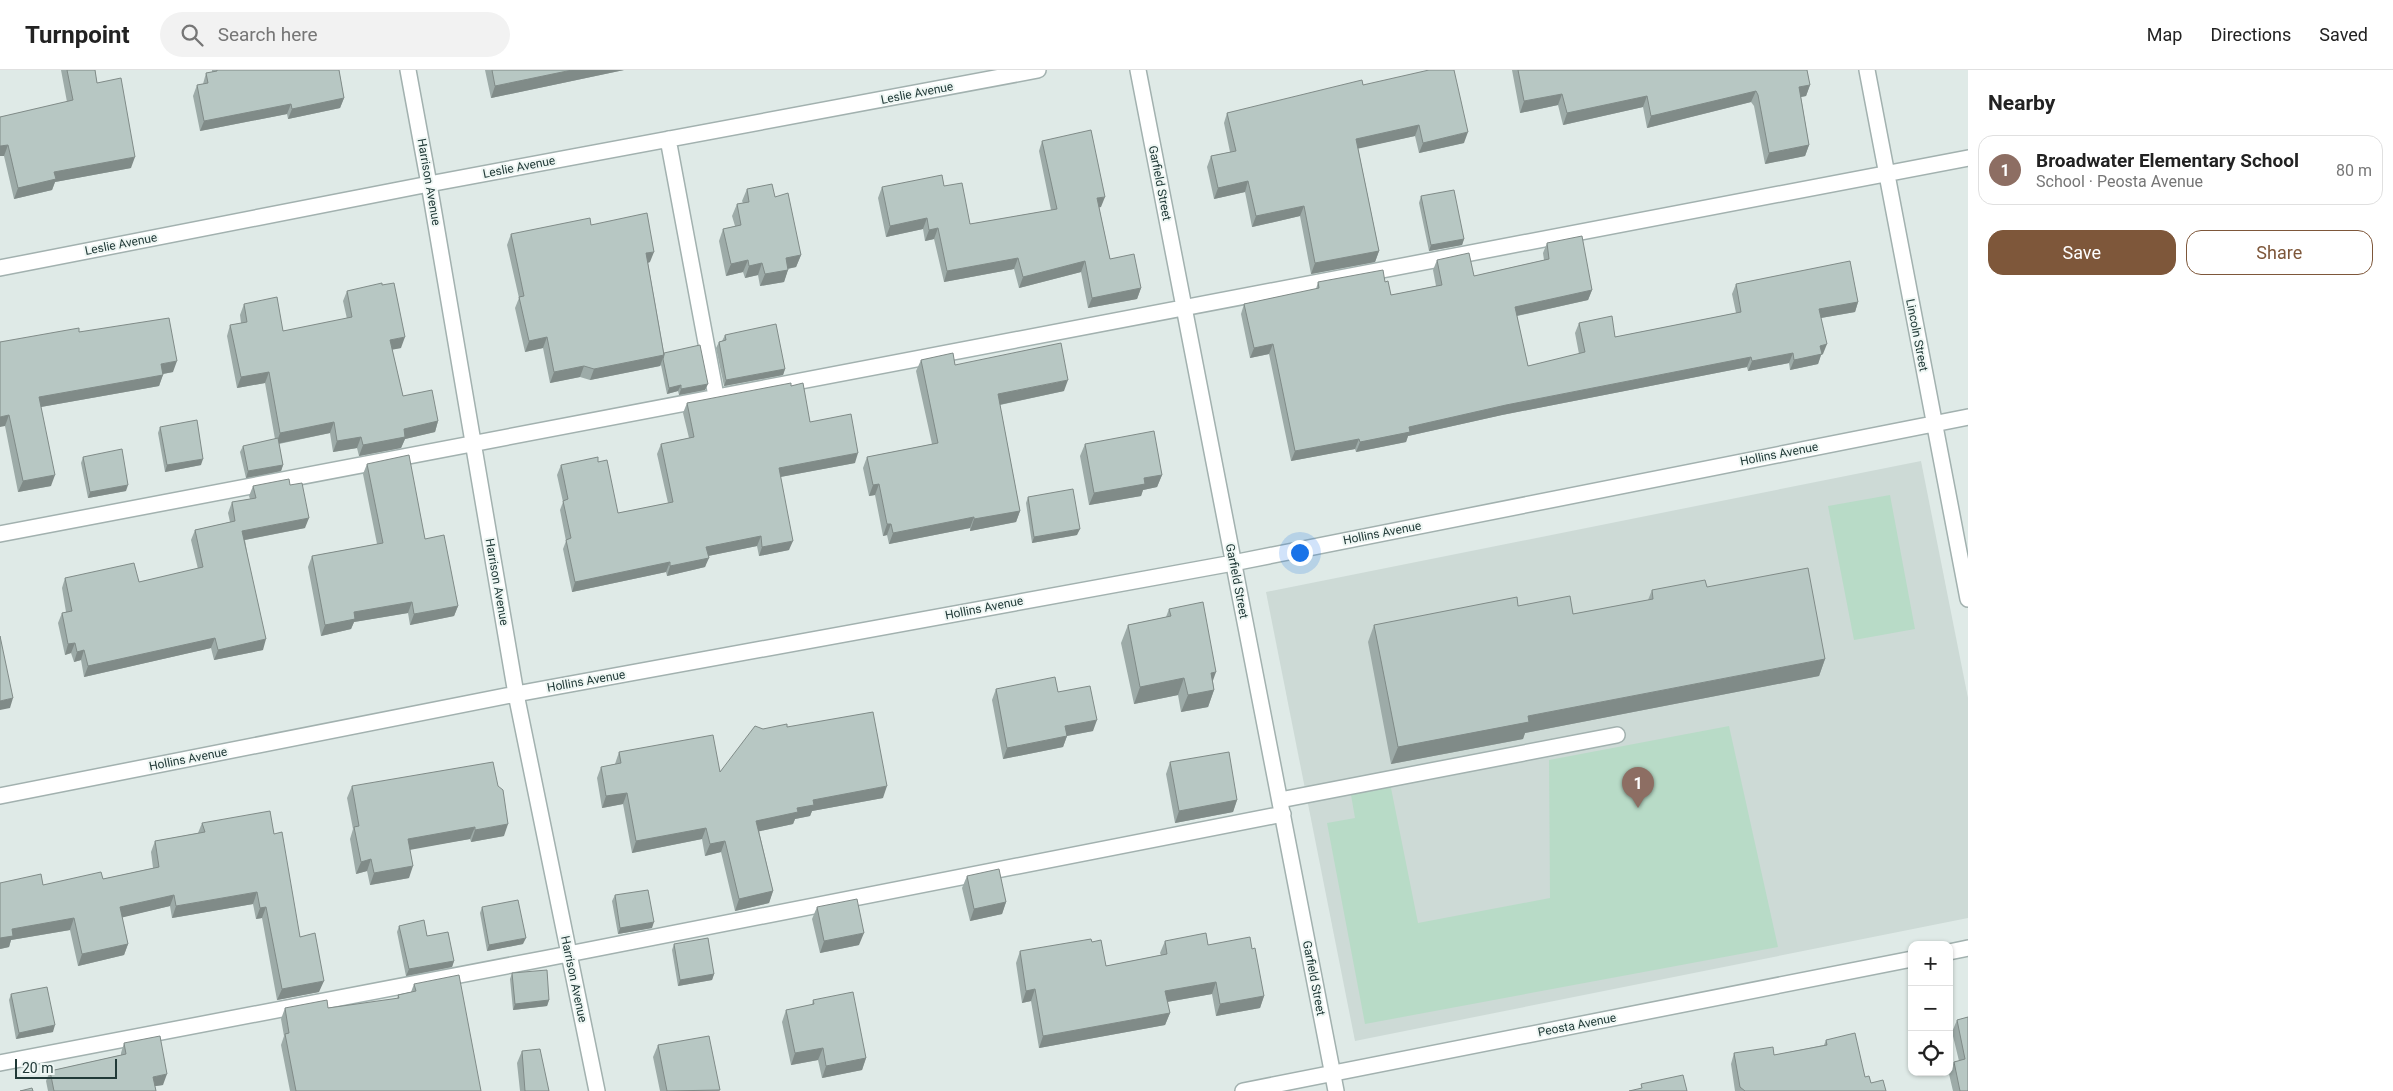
<!DOCTYPE html>
<meta charset="utf-8">
<style>
:root{--surface:#fff;--page:#f2f2f2;--text:#222;--muted:#767676;--line:#e0e0e0;--accent:#7e573a}
body{margin:0;font-family:Roboto,sans-serif;background:var(--page);color:var(--text)}
.controls{position:absolute;right:15px;bottom:15px;display:grid;overflow:hidden;border-radius:10px;box-shadow:0 1px 4px #0004}
.controls button{width:45px;height:45px;display:grid;place-items:center;padding:0;border:0;border-bottom:1px solid var(--line);background:var(--surface);color:var(--text);font:25px sans-serif}
.scale{position:absolute;left:15px;bottom:12px;width:102px;box-sizing:border-box;padding-left:5px;border:2px solid #203937;border-top:0;font-size:14px;line-height:18px;white-space:nowrap;color:#203937;-webkit-text-stroke:4px #eff7f4;paint-order:stroke}
.you{position:absolute;left:1299px;top:482px;width:18px;height:18px;margin:-12px;border:4px solid #fff;border-radius:50%;background:#1a73e8;box-shadow:0 0 0 8px #1a73e833}
.badge{display:grid;place-items:center;width:32px;height:32px;border-radius:50%;background:var(--accent);color:#fff;font-size:16px;font-weight:700}
.pin{position:absolute;translate:-50% -41px;filter:drop-shadow(0 1px 2px #0008)}
.pin::after{content:'';position:absolute;top:26px;width:18px;height:15px;background:inherit;clip-path:polygon(0 0,100% 0,50% 100%)}
.list{margin:0;padding:0;list-style:none}
h2{display:flex;justify-content:space-between;align-items:center;height:65px;margin:0;padding:0 20px;font-size:21px}
h2 small{font-size:16px;font-weight:400;color:var(--muted)}
.list li{display:grid;grid-template-columns:32px 1fr auto;gap:15px;align-items:center;box-sizing:border-box;height:70px;margin:0 10px 10px;padding:0 10px;border:1px solid var(--line);border-radius:15px}
.list b{display:block;font-size:19px;white-space:nowrap}
.list p{margin:0;font-size:16px;white-space:nowrap;color:var(--muted)}
.list em{font-size:16px;font-style:normal;color:var(--muted)}
.actions{display:flex;gap:10px;padding:15px 20px}
.actions a{flex:1;padding:11px 0;border:1px solid var(--accent);border-radius:15px;text-align:center;font-size:18px;color:var(--accent)}
.actions .main{background:var(--accent);color:#fff}
.icon{flex:none;width:28px;height:28px;fill:none;stroke:currentColor;stroke-width:2;stroke-linecap:round;stroke-linejoin:round}
.map{position:relative;flex:none;width:1968px;height:1021px;overflow:hidden}
header{display:flex;align-items:center;gap:30px;box-sizing:border-box;height:70px;padding:0 25px;background:var(--surface);border-bottom:1px solid var(--line)}
header strong{font-size:24px}
nav{display:flex;gap:28px;margin-inline-start:auto;font-size:18px}
.search{width:350px;height:45px;background:var(--page);display:flex;align-items:center;gap:12px;box-sizing:border-box;padding:0 18px;border-radius:28px;color:var(--muted);font-size:19px}
main{display:flex}
aside{flex:1;background:var(--surface)}
.map>svg:first-child{display:block}
.built{fill:#cddad6}
.green{fill:#b8dbc7}
.lines{fill:none;stroke-linecap:round;stroke-linejoin:round}
.minor-casing{stroke:#a2b1af;stroke-width:18}
.minor{stroke:#fff;stroke-width:15}
.wall{fill:#9daba8}
.shaded-wall{fill:#808b88}
.building{fill:#b7c7c3;stroke:#808b88}
.labels{text-anchor:middle;dominant-baseline:central;stroke-width:4;stroke-linejoin:round;paint-order:stroke}
.street-label{font-size:12px;fill:#203937;stroke:#eff7f4}
</style>
<header>
<strong>Turnpoint</strong>
<div class="search"><svg class="icon" aria-label="search" viewBox="0 0 24 24"><circle cx="10" cy="10" r="6"/><path d="M15 15l6 6"/></svg>Search here</div>
<nav><a>Map</a><a>Directions</a><a>Saved</a></nav>
</header>
<main>
<div class="map">
<svg width="1968" height="1021" viewBox="0 0 1968 1021">
<rect width="100%" height="100%" fill="#dfeae7"/>
<path class="built" d="M1921,391L1968,628V848L1355,971L1266,522Z"/>
<path class="green" d="M1890,425L1915,559L1854,570L1828,436Z
M1729,656L1778,877L1365,954L1327,753L1355,748L1350,719L1390,713L1418,853L1550,828L1549,690Z"/>
<g class="lines">
<g class="minor-casing">
<path id="minor" d="M408,0L429,114L516,624L597,1021
M1138,0L1336,1021
M1867,0L1968,529
M668,69L716,326
M0,198L429,114L1038,0
M0,464L1968,88
M0,726L516,624L1233,493L1968,347
M1280,730L1617,665
M1949,882L1968,878
M0,993L548,888L1283,744
M1243,1021L1912,889"/>
</g>
<use href="#minor" class="minor"/>
</g>
<path class="wall" d="M61,0H95L97,13L131,98L55,112L52,120L14,129L4,86L0,47L67,32Z
M212,0H339L344,28L340,38L288,49L287,44L200,61L193,26L197,15L203,14L206,3L212,2Z
M485,0H624L491,28Z
M1512,0H1807L1810,15L1806,26L1801,27L1809,75L1805,86L1765,94L1754,36L1751,32L1647,58L1643,37L1563,55L1558,35L1520,43Z
M1363,15L1464,73L1419,83L1415,66L1358,78L1379,181L1375,192L1311,204L1300,146L1252,157L1245,122L1214,129L1207,97L1211,86L1230,82L1224,53L1227,43Z
M1042,71L1101,137H1099L1110,189L1141,218L1137,229L1088,238L1081,202L1019,218L1014,199L944,212L934,169L925,171L923,159L886,167L878,128L882,117L944,116L970,154L1051,140L1039,81Z
M747,119L775,127L801,185L796,197L788,199L784,212L760,216L758,205L745,208L743,202L726,206L719,171L723,159L735,156L732,146L737,134L743,133L742,131Z
M1421,126L1464,169L1462,175L1429,181L1419,133Z
M591,155L650,192L648,193L664,283L705,320L679,325L678,321L667,324L661,295L660,296L590,310L580,307L550,313L543,278L525,282L515,238L519,228L507,175L511,164Z
M1547,173L1592,220L1588,230L1517,246L1528,296L1579,284L1575,263L1579,253L1615,267L1736,243L1732,224L1736,214L1858,232L1855,242L1821,248L1823,284L1821,285L1818,294L1790,300L1789,293L1748,301L1747,297L1502,345L1408,366L1406,372L1356,382L1355,379L1291,391L1269,284L1250,288L1241,244L1244,234L1316,219L1318,212H1385L1391,225L1436,216L1433,200L1437,190L1474,206L1544,190L1543,183Z
M347,221L401,278L392,279L403,326L438,351L435,362L405,369L401,378L359,386L357,378L333,382L330,363L279,374L283,395L281,401L246,408L240,382L243,376L275,369L265,313L237,318L227,266L230,255L241,253L240,245L244,234L283,261L347,249L343,231Z
M79,262L173,302L163,304L159,316L41,337L51,416L18,422L5,356L0,272Z
M725,265L785,299L783,305L724,316L716,278L719,272L722,271Z
M921,290L955,295L1064,321L1000,335L1020,441L1016,452L970,461V458L889,474L887,465L883,466L875,425L869,426L863,398L867,387L932,374L916,301Z
M791,316L810,352L855,393L780,407L789,480L759,486L757,476L708,486L705,497L667,506L666,502L572,522L563,479L566,471L560,440L563,432L557,405L561,395L598,392L618,443L668,433L657,384L661,374L689,368L683,343L687,333Z
M160,357L201,395L165,402L158,363Z
M1085,374L1162,405L1157,417L1143,420L1141,426L1089,435L1080,386Z
M83,387L126,421L88,428L81,393Z
M367,394L425,469L458,536L454,546L410,555L408,543L354,552L351,559L321,566L308,497L312,486L377,474L363,404Z
M290,415L305,458L245,470L263,580L214,590L211,578L84,607L81,590L74,592L71,583L65,585L58,553L62,543L66,542L62,518L65,508L139,512L198,499L191,470L195,460L230,452L228,443L232,432L250,429L249,426L253,416Z
M1028,427L1077,465L1032,473L1026,433Z
M1707,517L1825,589L1819,606L1525,663L1523,669L1391,694L1368,572L1374,555L1518,536L1573,544L1648,530L1652,520Z
M1169,539L1213,612L1214,620L1208,637L1181,642L1178,625L1134,634L1121,573L1128,555L1166,547Z
M996,619L1058,622L1093,661L1067,666L1063,677L1003,689L992,630Z
M787,657L883,728L812,741L810,746L795,749L793,754L759,761L773,821L769,833L735,841L721,782L705,786L702,769L632,783L623,734L602,738L597,708L601,697L615,694L619,682L720,702L763,659Z
M1170,692L1237,730L1233,742L1175,753L1166,704Z
M352,716L504,766L471,772L470,769L410,779L409,808L370,815L367,801L356,804L350,769L353,759L347,728Z
M202,753L274,764L300,867L319,922L277,930L262,848L256,849L253,834L172,848L170,836L122,847L128,874L124,885L78,896L70,860L11,870L9,877L0,879L43,815L103,809L153,798L151,782L155,771L198,763Z
M967,806L1006,832L1002,844L970,851L962,818Z
M615,825L652,858L618,864L612,831Z
M482,837L523,874L487,881L480,843Z
M817,837L859,875L820,883L812,849Z
M399,856L454,891L452,897L406,906L397,862Z
M1165,871L1252,879L1264,926L1260,938L1216,946L1212,924L1167,932L1170,943L1165,955L1039,978L1031,931L1022,933L1016,893L1020,881L1092,872L1106,896L1161,885L1160,883Z
M674,874L714,904L712,910L678,916L672,880Z
M512,903L549,930L547,936L513,940L510,909Z
M414,914L481,1021H290L281,975L284,966L281,949L285,938H328L397,929L398,925L411,922Z
M11,924L53,962L16,969L9,930Z
M813,930L866,988L862,1000L822,1008L818,990L791,995L782,952L786,940L812,935Z
M1968,947V1021H1953L1949,1004L1954,992L1959,991L1952,962L1957,950Z
M1826,970L1871,1013L1886,1021H1735L1731,994L1734,983L1774,985L1824,975Z
M124,973L163,1015L155,1016L156,1021H48L46,1011L50,1001L121,985V983Z
M658,975L720,1021H660L653,987Z
M522,981L549,1021H520L517,993Z"/>
<path class="shaded-wall" d="M572,0H624L491,28L495,16Z
M1810,15L1806,26L1795,28L1799,17Z
M1756,21L1751,32L1647,58L1651,46Z
M1562,24L1558,35L1520,43L1524,31Z
M1647,26L1643,37L1563,55L1567,43Z
M344,28L340,38L288,49L292,39Z
M291,34L287,44L200,61L204,51Z
M1419,55L1415,66L1352,80L1356,69Z
M1468,62L1464,73L1419,83L1423,73Z
M8,75L4,86H0V76Z
M1809,75L1805,86L1765,94L1769,83Z
M135,87L131,98L55,112L52,120L14,129L18,118L54,102Z
M1248,111L1245,122L1214,129L1218,118Z
M1105,127L1101,137L1094,139L1097,128Z
M1304,136L1300,146L1252,157L1256,146Z
M927,148L923,159L886,167L890,156Z
M938,158L934,169L925,171L929,160Z
M1464,169L1462,175L1429,181L1431,175Z
M1379,181L1375,192L1311,204L1315,193Z
M654,182L650,192L642,194L646,183Z
M801,185L796,197L781,200L786,188Z
M1018,188L1014,199L944,212L947,201Z
M748,190L743,202L726,206L731,194Z
M1085,191L1081,202L1019,218L1023,207Z
M762,193L758,205L745,208L749,196Z
M788,200L784,212L760,216L765,204Z
M1141,218L1137,229L1088,238L1092,228Z
M1592,220L1588,230L1511,247L1515,237Z
M1858,232L1855,242L1815,249L1819,239Z
M405,267L401,278L386,281L390,270Z
M547,267L543,278L525,282L529,271Z
M1273,274L1269,284L1250,288L1254,278Z
M1827,274L1823,284L1821,285L1818,294L1790,300L1794,290L1820,276Z
M1793,283L1789,293L1748,301L1752,291Z
M664,285L660,296L590,310L594,299Z
M1751,287L1747,297L1502,345L1408,366L1406,372L1356,382L1360,372L1409,357L1506,335Z
M177,291L173,302L157,305L161,294Z
M584,296L580,307L550,313L554,302Z
M785,299L783,305L724,316L726,310Z
M269,302L265,313L237,318L241,307Z
M163,305L159,316L35,338L39,327Z
M1068,310L1064,321L994,336L998,324Z
M708,314L705,320L679,325L681,319Z
M681,315L678,321L667,324L669,318Z
M9,345L5,356L0,357V347Z
M438,351L435,362L405,369L401,378L359,386L363,375L404,359Z
M334,352L330,363L276,374L280,363Z
M361,367L357,378L333,382L337,371Z
M1359,369L1355,379L1291,391L1295,381Z
M858,383L855,393L775,408L779,398Z
M203,389L201,395L165,402L167,395Z
M283,395L281,401L246,408L248,401Z
M55,405L51,416L18,422L23,411Z
M1162,405L1157,417L1143,420L1141,426L1089,435L1094,423L1144,408Z
M879,414L875,425L869,426L873,415Z
M128,415L126,421L88,428L90,422Z
M1020,441L1016,452L970,461L974,449Z
M974,447L970,458L889,474L893,463Z
M309,448L305,458L239,471L242,461Z
M887,454H891L887,465L883,466Z
M1080,459L1077,465L1032,473L1034,467Z
M761,466L757,476L703,487L706,477Z
M793,471L789,480L759,486L762,477Z
M709,488L705,497L667,506L670,496Z
M670,492L666,502L572,522L575,512Z
M412,532L408,543L354,552L351,559L321,566L325,555L354,542Z
M458,536L454,546L410,555L414,544Z
M215,568L211,578L84,607L88,596Z
M266,569L263,580L214,590L218,580Z
M75,573L71,583L65,585L68,574Z
M84,580L81,590L74,592L77,582Z
M1825,589L1819,606L1525,663L1523,669L1391,694L1398,677L1528,646Z
M1216,602L1210,619L1211,603Z
M1184,608L1178,625L1134,634L1140,617Z
M1214,620L1208,637L1181,642L1188,625Z
M13,628L10,638L0,640V631Z
M1097,650L1093,661L1061,667L1065,656Z
M1067,666L1063,677L1003,689L1007,678Z
M887,716L883,728L812,741L810,746L795,749L793,754L752,763L756,751L797,738L813,730Z
M627,723L623,734L602,738L606,726Z
M1237,730L1233,742L1175,753L1179,741Z
M508,754L504,766L471,772L475,760Z
M475,757L470,769L404,781L408,769Z
M706,758L702,769L632,783L636,771Z
M725,771L721,782L705,786L710,774Z
M371,789L367,801L356,804L361,792Z
M413,796L409,808L370,815L374,803Z
M773,821L769,833L735,841L739,829Z
M257,822L253,834L172,848L176,836Z
M174,825L170,836L116,849L120,837Z
M1006,832L1002,844L970,851L974,839Z
M266,837L262,848L256,849L260,838Z
M74,848L70,860L11,870L9,877L0,879V868L12,859Z
M654,852L652,858L618,864L620,858Z
M864,863L859,875L820,883L824,871Z
M526,868L523,874L487,881L489,875Z
M128,874L124,885L78,896L82,884Z
M454,891L452,897L406,906L409,899Z
M714,904L712,910L678,916L680,910Z
M324,911L319,922L277,930L282,919Z
M1216,912L1212,924L1161,933L1165,921Z
M1035,919L1031,931L1022,933L1026,921Z
M1264,926L1260,938L1216,946L1220,934Z
M549,930L547,936L513,940L515,934Z
M1170,943L1165,955L1039,978L1043,966Z
M55,955L53,962L16,969L19,963Z
M823,978L818,990L791,995L795,983Z
M866,988L862,1000L822,1008L826,996Z
M167,1004L163,1015L149,1017L153,1007Z"/>
<path class="building" d="M67,0H95L97,13L121,8L135,87L54,102L56,109L18,118L8,75L0,76V47L73,30Z
M217,0H339L344,28L292,39L291,34L204,51L197,15L208,13L206,3L217,1Z
M492,0H572L495,16Z
M1429,0H1454L1468,62L1423,73L1419,55L1356,69L1379,181L1315,193L1304,136L1256,146L1248,111L1218,118L1211,86L1236,81L1227,43L1362,10L1363,15Z
M1518,0H1807L1810,15L1799,17L1809,75L1769,83L1758,25L1756,21L1651,46L1647,26L1567,43L1562,24L1524,31Z
M1091,60L1105,127L1097,128L1110,189L1134,184L1141,218L1092,228L1085,191L1023,207L1018,188L947,201L938,158L929,160L927,148L890,156L882,117L942,105L944,116L962,113L970,154L1057,139L1042,71Z
M772,114L775,127L788,123L801,185L786,188L788,200L765,204L762,193L749,196L748,190L731,194L723,159L741,155L737,134L749,132L747,119Z
M1454,120L1464,169L1431,175L1421,126Z
M647,143L654,182L646,183L664,285L594,299L584,296L554,302L547,267L529,271L519,227L524,226L511,164L590,148L591,155Z
M1582,166L1592,220L1515,237L1528,296L1585,282L1579,253L1612,246L1615,267L1741,242L1736,214L1850,191L1858,232L1819,239L1827,274L1820,276L1822,284L1794,290L1793,283L1752,291L1751,287L1506,335L1409,357L1410,362L1360,372L1359,369L1295,381L1273,274L1254,278L1244,234L1319,218L1318,212L1383,200L1385,212L1388,211L1391,225L1442,215L1437,190L1469,183L1474,206L1549,189L1547,173Z
M382,213V215L394,213L405,267L390,270L403,326L432,320L438,351L404,359L405,367L363,375L361,367L337,371L334,352L280,363L269,302L241,307L230,255L247,252L244,234L277,227L283,261L352,247L347,221Z
M169,248L177,291L161,294L163,305L39,327L55,405L23,411L9,345L0,347V272L79,258V262Z
M776,254L785,299L726,310L719,272L726,270L725,265Z
M1061,273L1068,310L998,324L1020,441L974,449V447L893,463L891,454H887L879,414L873,415L867,387L938,373L921,290L953,283L955,295Z
M700,275L708,314L681,319V315L669,318L663,289L664,285V283Z
M791,313V316L803,313L810,352L851,344L858,383L779,398L793,471L762,477L761,466L706,477L709,488L670,496V492L575,512L566,470L571,468L563,431L568,429L561,395L598,387V392L607,390L618,443L673,432L661,374L694,367L687,333Z
M197,350L203,389L167,395L160,357Z
M1154,361L1162,405L1144,408L1145,414L1094,423L1085,374Z
M278,368L283,395L248,401L243,376Z
M122,379L128,415L90,422L83,387Z
M409,385L425,469L444,465L458,536L414,544L412,532L354,542L355,549L325,555L312,486L383,473L367,394Z
M289,409L290,415L302,413L309,448L242,461L266,569L218,580L215,568L88,596L84,580L77,582L75,573L68,574L62,543L72,541L65,508L134,493L139,512L203,497L195,460L235,451L232,432L256,428L253,416Z
M1073,419L1080,459L1034,467L1028,427Z
M1808,498L1825,589L1528,646L1529,652L1398,677L1374,555L1517,527L1518,536L1570,526L1573,544L1653,529L1652,520L1705,510L1707,517Z
M1203,532L1216,602L1211,603L1214,620L1188,625L1184,608L1140,617L1128,555L1171,546L1169,539Z
M0,566L13,628L0,631Z
M1055,607L1058,622L1090,616L1097,650L1065,656L1067,666L1007,678L996,619Z
M873,642L887,716L813,730L814,735L797,738L798,742L756,751L773,821L739,829L725,771L710,774L706,758L636,771L627,723L606,726L601,697L621,693L619,682L713,665L720,702L755,656L763,659L787,654V657Z
M1229,682L1237,730L1179,741L1170,692Z
M493,692L498,716L503,720L508,754L475,760V757L408,769L413,796L374,803L371,789L361,792L354,757L359,756L352,716Z
M270,741L274,764L282,762L300,867L315,863L324,911L282,919L266,837L260,838L257,822L176,836L174,825L120,837L128,874L82,884L74,848L12,859L13,866L0,868V813L41,804L43,815L101,802L103,809L159,797L155,771L205,762L202,753Z
M999,799L1006,832L974,839L967,806Z
M648,820L654,852L620,858L615,825Z
M857,829L864,863L824,871L817,837Z
M518,830L526,868L489,875L482,837Z
M424,850L427,866L448,862L454,891L409,899L399,856Z
M1206,863L1208,875L1250,867L1252,879L1255,878L1264,926L1220,934L1216,912L1165,921L1170,943L1043,966L1035,919L1026,921L1020,881L1091,869L1092,872L1101,870L1106,896L1167,884L1165,871Z
M708,868L714,904L680,910L674,874Z
M547,900L549,930L515,934L512,903Z
M459,905L481,1021H296L285,964L289,963L285,938L327,930L328,938L399,928L398,925L416,921L414,914Z
M47,917L55,955L19,963L11,924Z
M853,922L866,988L826,996L823,978L795,983L786,940L814,934L813,930Z
M1968,947V1021H1960L1954,992L1965,989L1957,950Z
M1855,963L1865,1007L1869,1006L1871,1013L1883,1010L1886,1021H1745L1740,1017L1734,983L1773,977L1774,985L1827,975L1826,970Z
M160,966L167,1004L153,1007L156,1021H54L50,1001L126,984L124,973Z
M709,966L720,1020L667,1021L658,975Z
M540,979L549,1021H525L522,981Z
M1683,1005L1687,1021H1629L1642,1018L1641,1014Z
M32,1018L33,1021H20Z"/>
<g class="labels">
<g class="street-label">
<text transform="translate(917 23) rotate(-11)">Leslie Avenue</text>
<text transform="translate(519 97) rotate(-11)">Leslie Avenue</text>
<text transform="translate(429 112) rotate(80)">Harrison Avenue</text>
<text transform="translate(1160 113) rotate(79)">Garfield Street</text>
<text transform="translate(121 174) rotate(-11)">Leslie Avenue</text>
<text transform="translate(1917 265) rotate(79)">Lincoln Street</text>
<text transform="translate(1779 384) rotate(-11)">Hollins Avenue</text>
<text transform="translate(1382 463) rotate(-11)">Hollins Avenue</text>
<text transform="translate(1237 511) rotate(79)">Garfield Street</text>
<text transform="translate(497 512) rotate(80)">Harrison Avenue</text>
<text transform="translate(984 538) rotate(-11)">Hollins Avenue</text>
<text transform="translate(586 611) rotate(-10)">Hollins Avenue</text>
<text transform="translate(188 689) rotate(-11)">Hollins Avenue</text>
<text transform="translate(1314 908) rotate(79)">Garfield Street</text>
<text transform="translate(574 909) rotate(78)">Harrison Avenue</text>
<text transform="translate(1577 955) rotate(-11)">Peosta Avenue</text>
</g>
</g>
</svg>
<div class="controls">
<button>+</button>
<button>−</button>
<button><svg class="icon" aria-label="locate" viewBox="0 0 24 24"><circle cx="12" cy="12" r="6"/><path d="M12 2v4M12 18v4M2 12h4M18 12h4"/></svg></button>
</div>
<div class="scale">20 m</div>
<div class="you"></div>
<div class="pin badge" style="left:1638px;top:738px;background:#8d6e63">1</div>
</div>
<aside>
<h2>Nearby<small></small></h2>
<ul class="list">
<li><span class="badge" style="background:#8d6e63">1</span><div><b>Broadwater Elementary School</b><p>School · Peosta Avenue</p></div><em>80 m</em></li>
</ul>
<div class="actions"><a class="main">Save</a><a>Share</a></div>
</aside>
</main>
